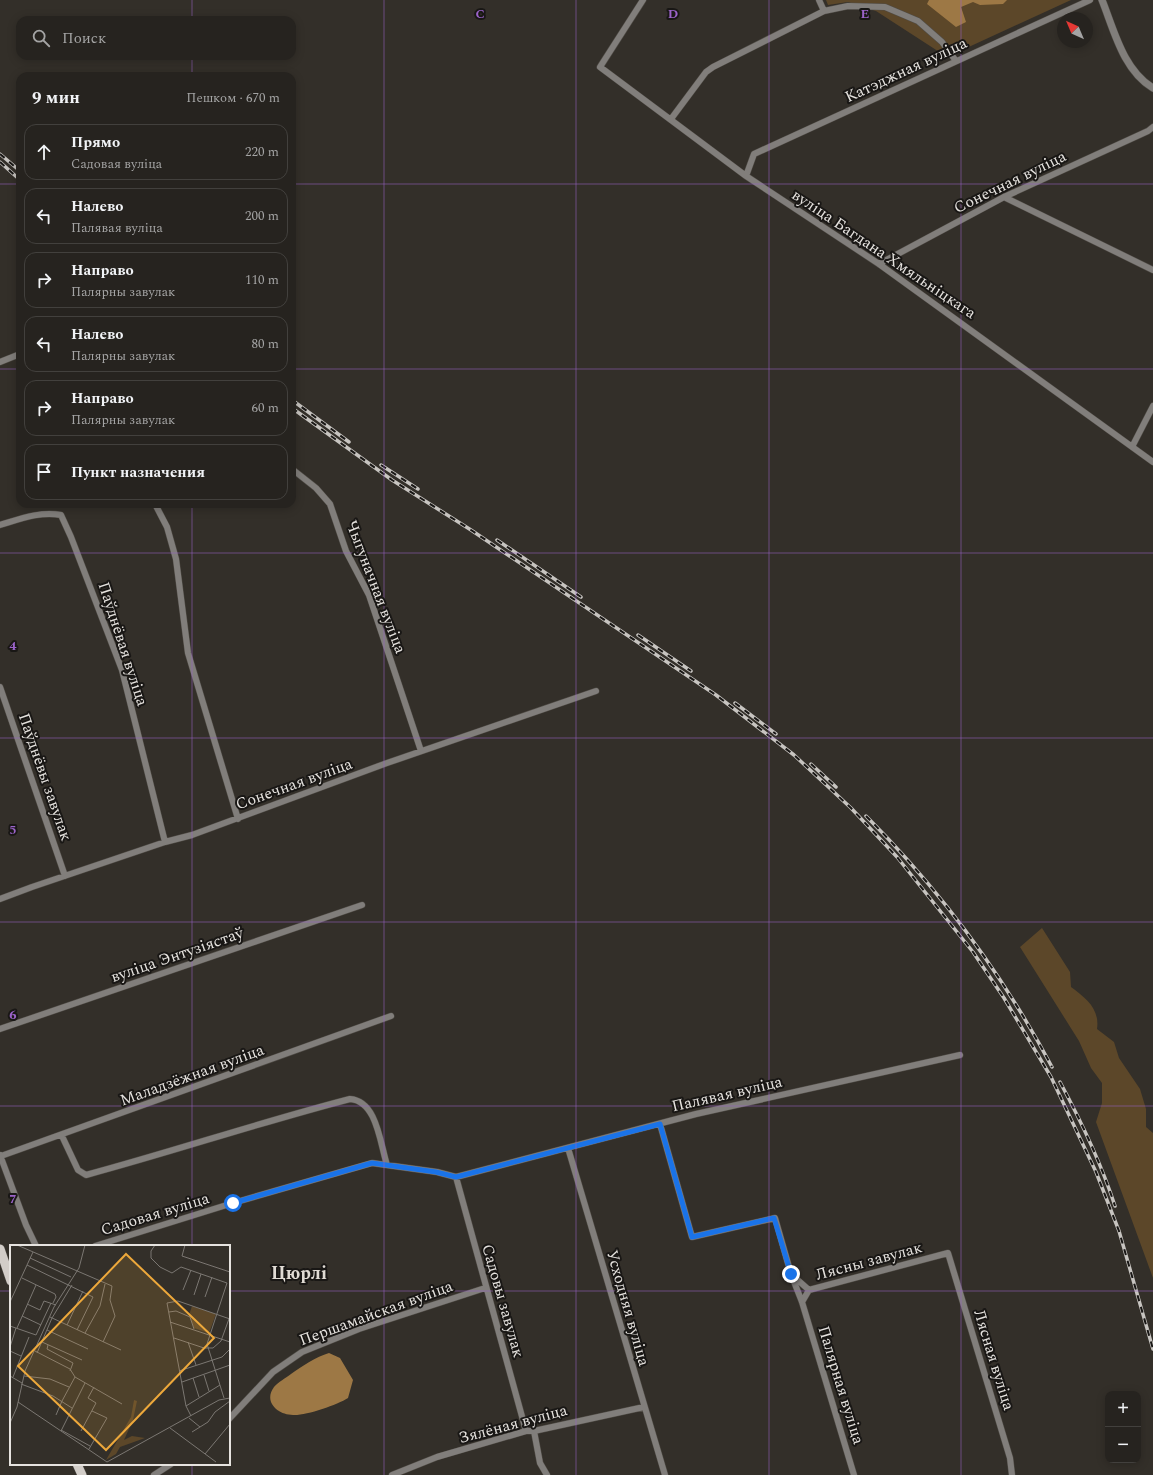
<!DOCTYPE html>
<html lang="ru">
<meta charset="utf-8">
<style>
:root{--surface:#26231f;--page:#2e2b28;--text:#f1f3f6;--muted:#a4a4a4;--line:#42403d}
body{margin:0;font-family:Spectral,serif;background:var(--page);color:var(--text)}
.controls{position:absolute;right:12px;bottom:12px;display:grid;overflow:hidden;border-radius:8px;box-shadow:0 2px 10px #0003}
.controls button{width:36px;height:36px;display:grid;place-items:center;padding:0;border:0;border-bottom:1px solid var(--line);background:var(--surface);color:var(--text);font:20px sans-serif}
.compass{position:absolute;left:1057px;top:12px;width:36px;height:36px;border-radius:50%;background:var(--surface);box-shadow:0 2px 10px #0003;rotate:316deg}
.stop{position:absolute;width:12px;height:12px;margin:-9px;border:3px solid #1a73e8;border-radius:50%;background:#fff}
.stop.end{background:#1a73e8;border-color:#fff;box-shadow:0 1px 4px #0008}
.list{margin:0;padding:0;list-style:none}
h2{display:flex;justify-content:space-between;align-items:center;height:52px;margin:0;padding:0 16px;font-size:17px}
h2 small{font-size:13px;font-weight:400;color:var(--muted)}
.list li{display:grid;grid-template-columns:26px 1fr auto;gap:12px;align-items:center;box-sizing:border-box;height:56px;margin:0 8px 8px;padding:0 8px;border:1px solid var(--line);border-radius:12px}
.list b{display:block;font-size:15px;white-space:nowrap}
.list p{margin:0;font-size:13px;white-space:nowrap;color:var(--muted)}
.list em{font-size:13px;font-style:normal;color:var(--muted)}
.icon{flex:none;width:22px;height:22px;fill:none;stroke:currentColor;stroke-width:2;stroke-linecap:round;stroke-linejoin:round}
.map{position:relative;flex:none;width:1153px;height:1475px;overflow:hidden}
.search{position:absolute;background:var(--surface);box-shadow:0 2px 10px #0003;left:16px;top:16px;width:280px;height:44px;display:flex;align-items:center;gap:10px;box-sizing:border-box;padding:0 14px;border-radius:12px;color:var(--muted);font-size:15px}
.panel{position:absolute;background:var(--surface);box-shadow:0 2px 10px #0003;left:16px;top:72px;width:280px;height:436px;border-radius:12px}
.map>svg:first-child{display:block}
.green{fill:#5c4729}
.water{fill:#9d7845}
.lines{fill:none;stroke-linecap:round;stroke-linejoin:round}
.minor-casing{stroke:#504c46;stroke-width:7}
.tertiary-casing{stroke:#504c46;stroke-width:8}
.primary-casing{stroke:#504c46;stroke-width:10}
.minor{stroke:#817e7b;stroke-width:6}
.tertiary{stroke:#817e7b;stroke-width:7}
.primary{stroke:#d2cdc8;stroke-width:9}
.rail-casing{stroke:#c7c4c0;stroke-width:3.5}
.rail{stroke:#191715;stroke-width:2;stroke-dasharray:6;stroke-linecap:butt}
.route{stroke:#1a73e8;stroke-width:5}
.grid{fill:none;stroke:#9b63c9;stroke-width:1;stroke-opacity:0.55}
.labels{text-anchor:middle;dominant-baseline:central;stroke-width:4;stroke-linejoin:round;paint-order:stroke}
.street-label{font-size:16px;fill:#e6e3df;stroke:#191715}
.quarter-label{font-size:18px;font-weight:bold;fill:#e0dbd4;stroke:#191715}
.inset-road{fill:none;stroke:#7b7772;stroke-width:1}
.view{fill:#eda83b;fill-opacity:0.15;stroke:#eda83b;stroke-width:2}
.inset-edge{fill:none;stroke:#e6e3df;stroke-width:2}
.grid-label{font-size:13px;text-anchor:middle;font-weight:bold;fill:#9b63c9;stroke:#191715;stroke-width:4;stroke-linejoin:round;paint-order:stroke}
</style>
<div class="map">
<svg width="1153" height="1475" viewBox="0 0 1153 1475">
<rect width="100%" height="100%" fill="#332f29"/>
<path class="green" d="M826,0H1071L947,57L876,11L848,2L828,5Z
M1042,928L1070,972L1071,987C1086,998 1100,1009 1097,1029L1114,1042L1119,1058L1140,1089L1146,1109V1127L1153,1133V1278L1096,1122L1102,1103V1083L1091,1068L1079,1041L1020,947Z"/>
<path class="water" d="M929,0H1007L1003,4L980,5L973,2L961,7L966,22L956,27L927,4Z
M329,1353L340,1358L353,1380L348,1398C337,1405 305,1416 293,1415C278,1415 263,1402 274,1387C278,1382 286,1378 291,1374C302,1366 316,1357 329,1353Z"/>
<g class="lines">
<g class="minor-casing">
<path id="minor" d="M643,0L600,67L746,176L879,264L1153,462
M819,0L824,11
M671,119L706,72L713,67L824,11L848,6L885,7L918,21L942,42L956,61
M746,176L754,154L1090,0
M1004,197L1153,270
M879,264L1004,197L1148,131L1153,127
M0,362L20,354
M1132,447L1153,406
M292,469L316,488L330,504L346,551L369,595L421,751
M155,504L167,527L176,559L188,653L238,819
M0,525C20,519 40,511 61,515L71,537L122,670L165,842
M0,687L65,876
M0,899L32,887L165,842L192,835L387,763L596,691
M0,1029L362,905
M660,1124L692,1237L775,1218L791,1274L802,1302L854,1475
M62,1136L78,1170L86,1175C175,1151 261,1122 350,1099C377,1101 380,1143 387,1165
M568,1148L665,1475
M0,1155L26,1225L36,1246
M1,1156L391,1016
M456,1177L526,1431
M95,1246L233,1203L372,1163L437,1172L456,1177L696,1114L960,1055
M792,1275L809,1290
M802,1302L809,1290L948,1253L1010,1458L1012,1475
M229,1419L273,1372L302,1352L359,1329L485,1288
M534,1431L540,1463L547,1475
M154,1475L171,1464
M392,1475L437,1457L526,1431H534L644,1407"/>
</g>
<g class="tertiary-casing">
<path id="tertiary" d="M1102,0C1114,30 1123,70 1153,88"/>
</g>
<g class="primary-casing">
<path id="primary" d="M0,1249L11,1281
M77,1464L82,1475"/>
</g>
<use href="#minor" class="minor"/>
<use href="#tertiary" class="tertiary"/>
<use href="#primary" class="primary"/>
<g class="rail-casing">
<path id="rail" d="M0,154L20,171
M0,162L20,180
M292,400L349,442
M292,408L392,480L471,530L716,695L794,755L851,808L897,857L973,952L1004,998L1051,1077L1096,1172L1119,1231L1153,1349
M381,465L418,489
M497,540L581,597
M638,635L691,671
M735,703L776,734
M811,764L836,787
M866,816C940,890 1003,975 1052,1067
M1060,1082C1081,1121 1101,1163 1115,1206"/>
</g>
<use href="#rail" class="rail"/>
</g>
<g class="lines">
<path class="route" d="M233,1203L372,1163L436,1172L456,1177L660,1124L692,1237L774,1218L791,1274"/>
</g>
<path class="grid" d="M192,0V20M384,0V1475M576,0V1475M769,0V1475M961,0V1475M192,56V76M0,184H20M292,184H1153M0,369H20M292,369H1153M192,504V1246M0,553H1153M0,738H1153M0,922H1153M0,1106H1153M0,1291H11M229,1291H1153M192,1464V1475"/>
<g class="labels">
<g class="street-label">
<text transform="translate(906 70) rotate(-25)">Катэджная вуліца</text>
<text transform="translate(1010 182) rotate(-26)">Сонечная вуліца</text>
<text transform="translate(884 254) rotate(34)">вуліца Багдана Хмяльніцкага</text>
<text transform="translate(376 587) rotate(69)">Чыгуначная вуліца</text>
<text transform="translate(123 644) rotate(72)">Паўднёвая вуліца</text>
<text transform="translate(45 777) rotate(71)">Паўднёвы завулак</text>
<text transform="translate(294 784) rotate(-20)">Сонечная вуліца</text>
<text transform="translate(177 955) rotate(-19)">вуліца Энтузіястаў</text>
<text transform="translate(192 1075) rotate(-20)">Маладзёжная вуліца</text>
<text transform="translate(727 1094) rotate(-13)">Палявая вуліца</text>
<text transform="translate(155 1214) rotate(-17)">Садовая вуліца</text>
<text transform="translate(869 1261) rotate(-15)">Лясны завулак</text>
<text transform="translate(503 1301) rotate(74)">Садовы завулак</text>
<text transform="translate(628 1308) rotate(74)">Усходняя вуліца</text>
<text transform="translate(376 1313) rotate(-20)">Першамайская вуліца</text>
<text transform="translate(994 1360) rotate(73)">Лясная вуліца</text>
<text transform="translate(841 1385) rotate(73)">Палярная вуліца</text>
<text transform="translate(513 1424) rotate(-15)">Зялёная вуліца</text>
</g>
<g class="quarter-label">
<text x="299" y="1273">Цюрлі</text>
</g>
</g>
<g transform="translate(10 1245)">
<rect width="220" height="220" fill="#332f29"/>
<path d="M182,61L206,69L199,88L184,83L179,70ZM124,155L127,156L123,175L114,195L122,191L135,193L110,202L106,209L96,215L121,172Z" fill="#5c4729"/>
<path class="inset-road" d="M7,0L102,41L100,55L105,71L93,97M145,0L141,6V13L150,22L162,28L171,22L217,38L197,99L214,153M175,0L172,11L220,27M20,13L61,32M17,20L83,52L67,85M12,33L45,49L46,52L43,58M173,45L181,25M184,50L191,29M195,52L202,32M0,57L23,7M17,59L30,65L34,56L46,60M159,67L166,66L180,72L184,84M12,71L31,80M40,72L111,105M160,77L220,97M57,80L73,46M0,81L26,90L41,58M7,83L26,40M37,85L78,104M75,88L90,61L95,39M164,93L194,103H203L211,96L220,71M32,97L72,115M178,97L186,120M38,100L37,104L63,118L60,126M0,102L6,83M0,106L11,111M25,106L60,124L65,132L112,159M27,108L42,73L62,40M169,126L212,112L220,104M194,130L199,146M0,131L12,138M14,131L40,134L59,142M3,132L19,92M183,133L189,152M172,137L220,120M11,139L43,151L62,163M52,156L65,132M8,157L97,217L209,155L220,153M176,161L210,140M46,170L52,156M181,171L176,161L157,58L168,56L220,74M179,173L190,182M0,178L7,162L15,126L44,62L69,23L75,0M160,183L206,217M51,185L80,201M51,186L75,138M71,186L86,158L78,153L84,142M182,187L198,177L205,167L220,156M79,204L97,173L82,166M195,209L220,179"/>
<path class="view" d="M116,9L204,93L96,205L8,121Z"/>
<rect width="220" height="220" class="inset-edge"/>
</g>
<g class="grid-label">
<text x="480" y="18">C</text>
<text x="673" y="18">D</text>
<text x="865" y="18">E</text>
<text x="13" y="650">4</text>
<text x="13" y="834">5</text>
<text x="13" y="1019">6</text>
<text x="13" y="1203">7</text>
</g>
</svg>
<div class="controls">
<button>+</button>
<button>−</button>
</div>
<svg class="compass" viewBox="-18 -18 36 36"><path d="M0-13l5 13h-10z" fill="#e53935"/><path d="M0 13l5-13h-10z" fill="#a4a4a4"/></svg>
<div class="stop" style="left:233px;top:1203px"></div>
<div class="stop end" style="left:791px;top:1274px"></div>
<div class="search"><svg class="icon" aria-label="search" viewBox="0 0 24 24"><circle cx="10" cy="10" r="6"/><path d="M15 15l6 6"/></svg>Поиск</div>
<section class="panel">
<h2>9 мин<small>Пешком · 670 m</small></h2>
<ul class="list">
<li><svg class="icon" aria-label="ahead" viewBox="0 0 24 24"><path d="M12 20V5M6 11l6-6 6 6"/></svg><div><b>Прямо</b><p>Садовая вуліца</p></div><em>220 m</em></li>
<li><svg class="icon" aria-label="left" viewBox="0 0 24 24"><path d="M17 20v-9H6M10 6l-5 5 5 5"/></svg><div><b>Налево</b><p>Палявая вуліца</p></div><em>200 m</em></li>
<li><svg class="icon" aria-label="right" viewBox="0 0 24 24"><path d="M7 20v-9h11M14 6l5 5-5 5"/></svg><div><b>Направо</b><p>Палярны завулак</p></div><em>110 m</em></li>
<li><svg class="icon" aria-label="left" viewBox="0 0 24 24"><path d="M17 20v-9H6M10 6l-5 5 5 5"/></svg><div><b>Налево</b><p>Палярны завулак</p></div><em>80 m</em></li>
<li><svg class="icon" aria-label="right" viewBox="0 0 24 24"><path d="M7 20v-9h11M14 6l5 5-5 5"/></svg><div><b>Направо</b><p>Палярны завулак</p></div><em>60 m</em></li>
<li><svg class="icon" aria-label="arrive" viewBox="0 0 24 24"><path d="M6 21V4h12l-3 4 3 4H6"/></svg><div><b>Пункт назначения</b></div></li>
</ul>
</section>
</div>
